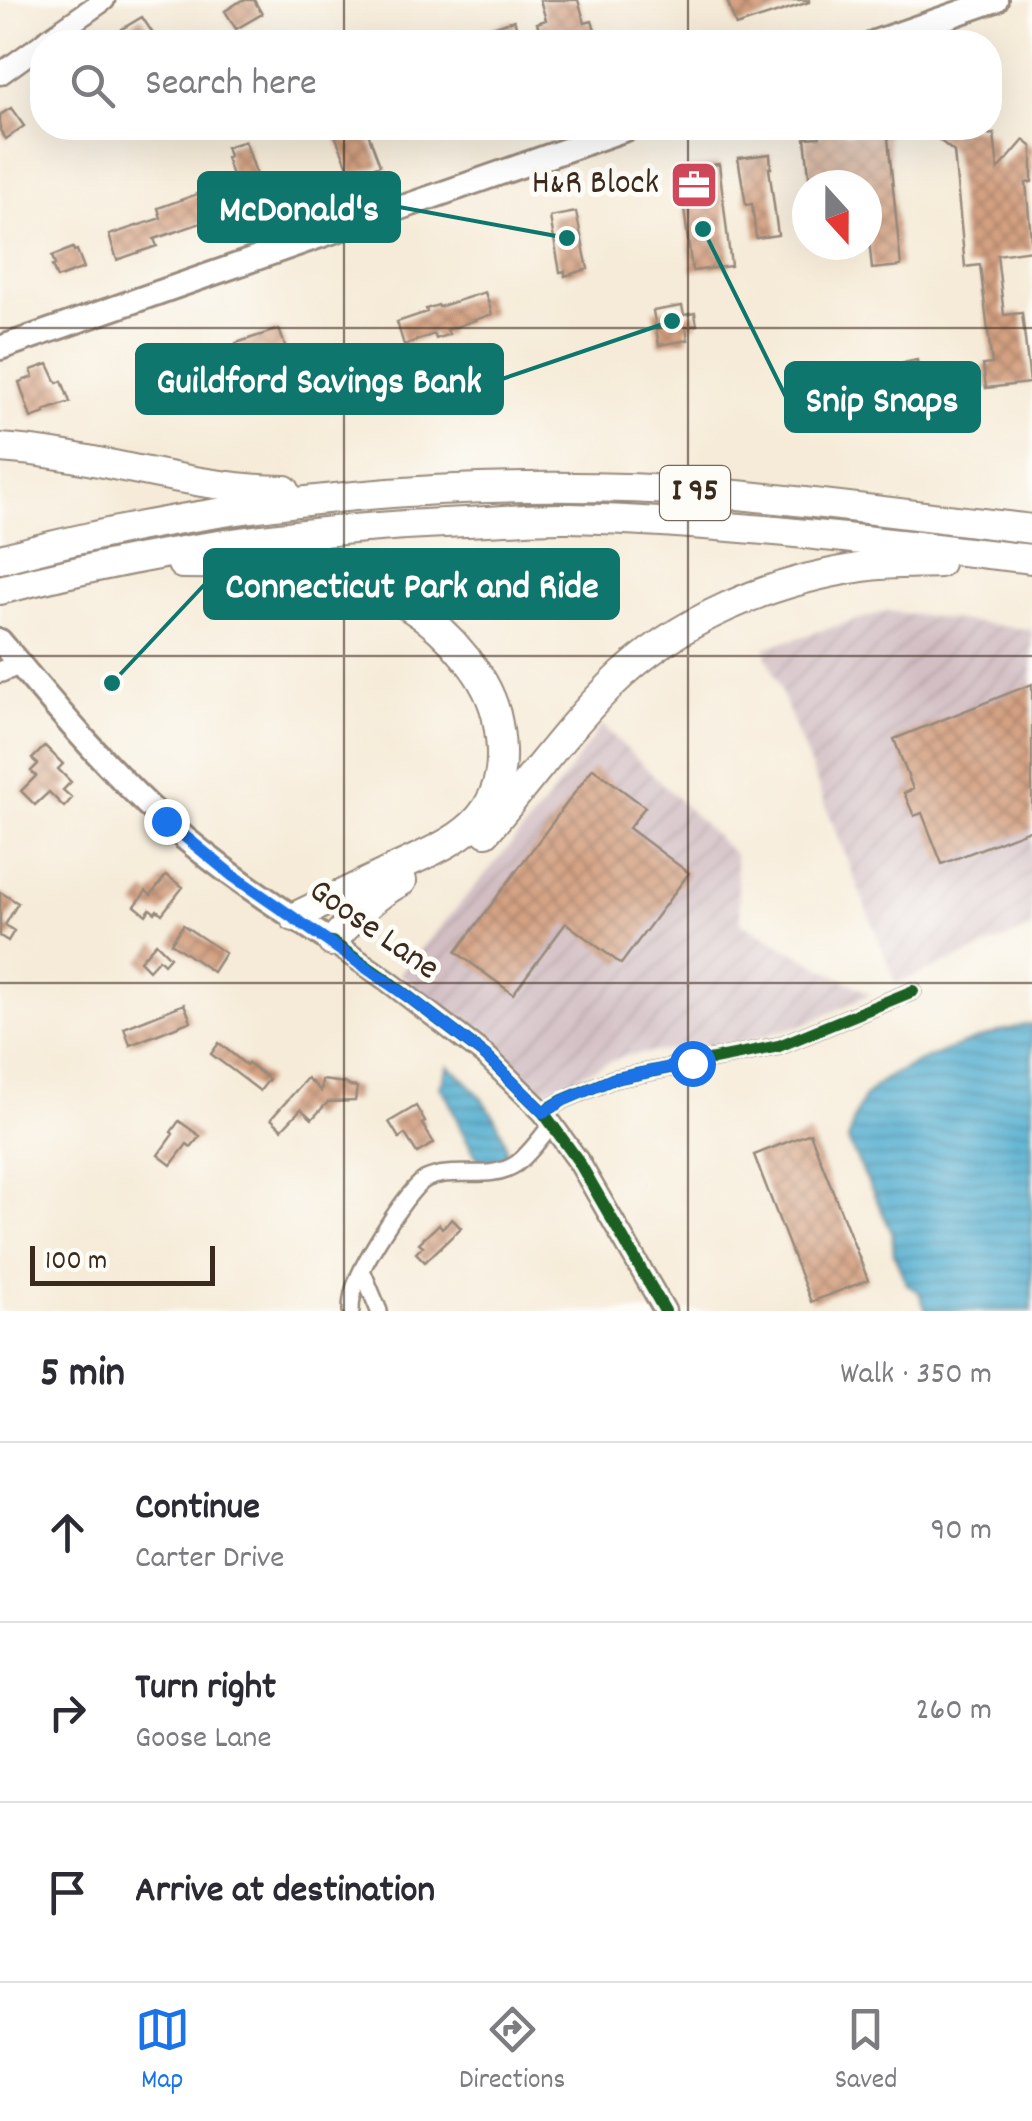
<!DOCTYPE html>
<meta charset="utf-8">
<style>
:root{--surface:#fff;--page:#f2f2f3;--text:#2b2b33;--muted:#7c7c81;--line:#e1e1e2;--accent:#1a73e8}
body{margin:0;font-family:Dekko,sans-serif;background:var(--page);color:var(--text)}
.compass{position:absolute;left:792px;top:170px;width:90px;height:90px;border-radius:50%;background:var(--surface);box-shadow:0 10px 40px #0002;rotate:159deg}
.scale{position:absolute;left:30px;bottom:25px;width:185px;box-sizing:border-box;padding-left:10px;border:5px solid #3b2a1e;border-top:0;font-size:28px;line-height:35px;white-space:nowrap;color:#3b2a1e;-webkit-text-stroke:8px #fdfcf7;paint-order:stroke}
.stop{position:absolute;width:30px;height:30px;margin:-22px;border:8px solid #1a73e8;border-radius:50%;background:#fff}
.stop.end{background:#1a73e8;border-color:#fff;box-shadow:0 2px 10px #0008}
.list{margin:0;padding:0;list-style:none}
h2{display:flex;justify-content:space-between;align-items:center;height:130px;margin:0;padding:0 40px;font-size:42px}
h2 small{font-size:32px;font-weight:400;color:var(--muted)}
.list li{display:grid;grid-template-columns:65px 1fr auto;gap:30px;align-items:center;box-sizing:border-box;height:180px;padding:0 40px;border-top:2px solid var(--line)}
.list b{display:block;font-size:38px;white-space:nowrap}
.list p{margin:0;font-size:32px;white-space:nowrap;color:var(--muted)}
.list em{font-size:32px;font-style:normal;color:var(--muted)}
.icon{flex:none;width:55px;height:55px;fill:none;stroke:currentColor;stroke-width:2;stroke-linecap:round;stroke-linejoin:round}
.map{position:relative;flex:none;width:1032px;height:1311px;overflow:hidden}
.search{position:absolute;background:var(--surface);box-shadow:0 10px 40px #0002;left:30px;right:30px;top:30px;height:110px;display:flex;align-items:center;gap:25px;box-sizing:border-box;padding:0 35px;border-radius:40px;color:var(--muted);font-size:38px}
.sheet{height:670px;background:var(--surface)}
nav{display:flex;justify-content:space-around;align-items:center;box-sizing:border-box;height:140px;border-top:2px solid var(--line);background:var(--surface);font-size:28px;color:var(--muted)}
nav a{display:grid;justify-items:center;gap:5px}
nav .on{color:var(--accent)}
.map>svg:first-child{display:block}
.industrial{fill:url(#industrial-furrows)}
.water{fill:url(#water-rules);stroke:#466c77;stroke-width:2.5}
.building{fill:url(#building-cross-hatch)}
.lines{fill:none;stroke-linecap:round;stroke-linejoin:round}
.street-casing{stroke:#988a7b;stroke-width:20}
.secondary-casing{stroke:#988a7b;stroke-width:25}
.primary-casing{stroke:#988a7b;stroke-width:28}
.highway-casing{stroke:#988a7b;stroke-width:32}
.street{stroke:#fff;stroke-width:15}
.secondary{stroke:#fff;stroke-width:20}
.primary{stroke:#fff;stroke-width:22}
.highway{stroke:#fff;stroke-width:28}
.cycleway-casing{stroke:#fdfcf7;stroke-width:19}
.cycleway{stroke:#1b5e20;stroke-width:12}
.route{stroke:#1a73e8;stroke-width:12}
.grid{fill:none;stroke:#3b2a1e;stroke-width:2.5;stroke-opacity:0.55}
.labels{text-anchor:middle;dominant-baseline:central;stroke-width:10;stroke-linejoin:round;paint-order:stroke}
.shield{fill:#fdfcf7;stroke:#75695f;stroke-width:2.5}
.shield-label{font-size:32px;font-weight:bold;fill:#3b2a1e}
.poi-label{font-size:35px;fill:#3b2a1e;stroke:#fdfcf7;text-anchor:end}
.street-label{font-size:35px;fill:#3b2a1e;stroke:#fdfcf7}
.leader{fill:none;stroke:#0f766e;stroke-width:4}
.callout-dot{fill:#0f766e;stroke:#fdfcf7;stroke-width:4}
.callout{fill:#0f766e;stroke:#0f766e;stroke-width:4}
.callout-label{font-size:38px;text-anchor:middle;font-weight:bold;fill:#fff}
</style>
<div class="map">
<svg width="1032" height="1311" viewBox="0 0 1032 1311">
<defs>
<pattern id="industrial-furrows" width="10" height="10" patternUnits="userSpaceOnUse" patternTransform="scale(2.5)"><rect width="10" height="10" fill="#d2bec3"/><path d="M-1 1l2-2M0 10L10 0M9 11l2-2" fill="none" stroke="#b5a3a7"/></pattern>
<pattern id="water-rules" width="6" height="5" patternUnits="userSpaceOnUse" patternTransform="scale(2.5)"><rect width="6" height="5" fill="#52aed0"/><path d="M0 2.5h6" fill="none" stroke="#458ea8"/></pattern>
<pattern id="building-cross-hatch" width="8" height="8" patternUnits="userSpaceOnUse" patternTransform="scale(2.5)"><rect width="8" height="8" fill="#d4a182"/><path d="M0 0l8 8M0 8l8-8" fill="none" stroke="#ad836a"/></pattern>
</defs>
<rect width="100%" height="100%" fill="#fdfcf7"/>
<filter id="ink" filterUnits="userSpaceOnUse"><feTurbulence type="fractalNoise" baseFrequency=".01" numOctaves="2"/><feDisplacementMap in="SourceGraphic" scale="20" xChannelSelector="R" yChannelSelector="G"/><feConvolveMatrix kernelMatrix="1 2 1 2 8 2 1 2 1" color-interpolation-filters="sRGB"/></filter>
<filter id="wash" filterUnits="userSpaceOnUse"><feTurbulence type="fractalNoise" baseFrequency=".0048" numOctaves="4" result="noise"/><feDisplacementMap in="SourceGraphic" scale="40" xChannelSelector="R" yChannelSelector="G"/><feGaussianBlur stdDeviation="2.25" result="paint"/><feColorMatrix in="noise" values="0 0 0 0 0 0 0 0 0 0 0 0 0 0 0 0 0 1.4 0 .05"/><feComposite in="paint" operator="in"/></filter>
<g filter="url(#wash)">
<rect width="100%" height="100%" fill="#f6ebd8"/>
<path class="industrial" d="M887,611L1032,630V928L896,984L764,648Z
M602,725L735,855L741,923L870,994L808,1023L750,1040L623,1056L543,1091L400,974L544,806Z"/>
<path class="water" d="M1032,1024V1311H926L919,1292L906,1283L894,1254L892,1232L848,1141C853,1123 856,1107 869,1092C891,1067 998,1029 1032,1024Z
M448,1066C474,1084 511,1129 506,1162L481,1165L462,1131L447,1096L440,1087Z"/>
<g id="blocks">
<path class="building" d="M242,0H254L262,14L236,29L225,11Z
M540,0H578L585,23L592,21L599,42H543L537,23L546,20Z
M727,0H809V2L736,26Z
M142,17L154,35L144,41L142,37L130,42L122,29Z
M514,20L522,42H498L492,27Z
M11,108L24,126L6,139L0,130V115Z
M332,128H366L380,165L352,176Z
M819,128H844L845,134L887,129L901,266L872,269L867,218V185H810L805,138L820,137Z
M925,128H985L986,135L994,134L998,170L1024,140L1032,147V182L1026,183L1032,250L997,255L1004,315L1022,313L1030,383L986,388L983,365L992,364L980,265L965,267L954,152Z
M245,141L261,187L242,194L238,181L234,182L226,157L229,156L226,147Z
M770,154L771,168H769L778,235L756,238L752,204L746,205L738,158Z
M719,164L731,266L692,271L679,169Z
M200,193L210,220L154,239L157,246L117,260L109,235L161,218L158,208Z
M576,212L588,269L565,276V271L560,272L550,217Z
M73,248L74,251L77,250L84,268L57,278L52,266L55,265L52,256Z
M485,292L492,314L447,330L449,334L436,339L434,334L404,345L397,322L427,312L426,309L438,305L439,307Z
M682,306L684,315L695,313L697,325L686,327L688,340L659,345L653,311Z
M279,329L286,348L243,362L236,343Z
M917,360L922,382L908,385L903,363Z
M48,364L57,383L62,381L70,402L44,411L45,413L31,418L19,382L33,377L31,370Z
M1032,684V829L942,864L922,813L914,816L904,793L913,789L894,739Z
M45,746L63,764L58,769L71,782L63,790L72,798L64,807L49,792L35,805L21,791L36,776L31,771L38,764L32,759Z
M593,768L645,807L629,828L689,873L621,964L566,923L513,994L456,952Z
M166,875L183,887L162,914L157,910L155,913L150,909L146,915L135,906L146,891L151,895Z
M0,892L18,903L5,925L14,931L8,941L0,936Z
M183,925L225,953L213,972L171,943Z
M156,943L170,957L164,964L159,959L149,970L140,961Z
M184,1004L191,1021L130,1045L124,1028Z
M219,1043L246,1065L248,1063L269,1079L260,1091L211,1054Z
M307,1078L321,1091L322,1080L345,1083L350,1086L357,1087L355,1101L328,1102L312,1119L301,1109L282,1129L271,1119Z
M416,1106L425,1122L422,1124L434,1143L417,1153L405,1134L399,1138L389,1122Z
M179,1121L200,1136L191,1147L187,1144L171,1165L158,1155L173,1134L171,1132Z
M810,1133L868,1280L811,1302L754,1155Z
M452,1219L461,1228L425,1262L416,1253L423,1246L419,1243L439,1224L442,1228Z"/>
</g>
</g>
<g filter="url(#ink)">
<use href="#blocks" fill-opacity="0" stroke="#988a7b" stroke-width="2.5"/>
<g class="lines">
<g class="street-casing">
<path id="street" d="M543,1112L563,1100L613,1079L779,1046L913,991
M362,1270L379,1311
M351,1311C351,1301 353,1290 357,1281C365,1260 408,1188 426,1179C454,1166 489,1182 516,1164C530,1154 541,1137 552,1124"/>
</g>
<g class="secondary-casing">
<path id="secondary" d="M44,42L104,0
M0,74L42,44
M0,672L20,664
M332,942L388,981L486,1056L543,1112L579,1162L665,1311"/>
</g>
<g class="primary-casing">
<path id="primary" d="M875,42L996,0
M0,348L629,128
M0,641C52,703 104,766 165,821C216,867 274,905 332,942"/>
</g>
<g class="highway-casing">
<path id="highway" d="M0,448C96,454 189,489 285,490
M0,559C228,497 480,475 715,493C821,502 927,517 1032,529
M182,564C287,564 395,567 465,657C481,676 494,699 498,724C504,757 503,789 480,817C459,842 425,854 396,868C362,884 328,901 294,917
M0,590C152,550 307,528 465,522C500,521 536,517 571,518C725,522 878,542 1032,559
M486,832C528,783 565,731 610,686C677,619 771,581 863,567C888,563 914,564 939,563
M332,942C353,918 373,896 402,881"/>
</g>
<use href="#street" class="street"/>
<use href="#secondary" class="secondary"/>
<use href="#primary" class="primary"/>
<use href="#highway" class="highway"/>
<g class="cycleway-casing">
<path id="cycleway" d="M332,942L388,981L486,1056L543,1112L579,1162L665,1311
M543,1112L563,1100L613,1079L779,1046L913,991"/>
</g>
<use href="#cycleway" class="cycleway"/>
</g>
</g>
<g class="lines" filter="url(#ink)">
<path class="route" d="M166,821L233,876L410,998L486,1056L543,1112L564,1100L613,1079L692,1063"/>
</g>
<path class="grid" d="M344,0V42M688,0V42M344,128V1311M688,128V1311M0,328H1032M0,656H1032M0,983H1032"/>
<defs>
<g id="office-square" transform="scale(2.5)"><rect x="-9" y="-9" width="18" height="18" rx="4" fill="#d1495b" stroke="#fdfcf7"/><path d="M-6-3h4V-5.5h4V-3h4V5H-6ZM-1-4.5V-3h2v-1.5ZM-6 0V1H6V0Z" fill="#fff"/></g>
</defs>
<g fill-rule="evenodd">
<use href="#office-square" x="694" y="185"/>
</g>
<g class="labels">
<rect class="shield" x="660" y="466" width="70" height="54" rx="8"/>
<g class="shield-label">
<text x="695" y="493">I 95</text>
</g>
<g class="poi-label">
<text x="659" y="185">H&amp;R Block</text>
</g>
<g class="street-label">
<text transform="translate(373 931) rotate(35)">Goose Lane</text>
</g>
</g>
<path class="leader" d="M567 238L399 207M672 321L502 379M703 229L786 397M112 683L205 584"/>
<g class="callout-dot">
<circle cx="567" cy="238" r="10"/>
<circle cx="672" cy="321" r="10"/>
<circle cx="703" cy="229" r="10"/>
<circle cx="112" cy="683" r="10"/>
</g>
<g class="callout">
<rect x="199" y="173" width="200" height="68" rx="10"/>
<rect x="137" y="345" width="365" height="68" rx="10"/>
<rect x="786" y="363" width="193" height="68" rx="10"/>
<rect x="205" y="550" width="413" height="68" rx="10"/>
</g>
<g class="callout-label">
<text x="299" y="220">McDonald's</text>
<text x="319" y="392">Guildford Savings Bank</text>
<text x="882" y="411">Snip Snaps</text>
<text x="412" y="597">Connecticut Park and Ride</text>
</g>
</svg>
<svg class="compass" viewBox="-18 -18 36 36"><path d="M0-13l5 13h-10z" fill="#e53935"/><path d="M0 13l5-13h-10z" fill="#7c7c81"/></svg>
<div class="scale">100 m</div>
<div class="stop" style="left:692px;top:1063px"></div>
<div class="stop end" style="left:166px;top:821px"></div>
<div class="search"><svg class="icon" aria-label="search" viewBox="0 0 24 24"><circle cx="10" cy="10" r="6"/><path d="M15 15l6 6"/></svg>Search here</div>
</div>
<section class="sheet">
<h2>5 min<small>Walk · 350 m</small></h2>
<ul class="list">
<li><svg class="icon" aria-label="ahead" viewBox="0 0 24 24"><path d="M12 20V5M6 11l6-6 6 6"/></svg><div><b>Continue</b><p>Carter Drive</p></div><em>90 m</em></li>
<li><svg class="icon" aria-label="right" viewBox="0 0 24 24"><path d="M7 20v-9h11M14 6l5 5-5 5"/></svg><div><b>Turn right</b><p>Goose Lane</p></div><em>260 m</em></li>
<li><svg class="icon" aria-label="arrive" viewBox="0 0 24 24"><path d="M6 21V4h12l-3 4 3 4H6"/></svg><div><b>Arrive at destination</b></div></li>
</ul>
</section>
<nav>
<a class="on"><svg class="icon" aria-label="map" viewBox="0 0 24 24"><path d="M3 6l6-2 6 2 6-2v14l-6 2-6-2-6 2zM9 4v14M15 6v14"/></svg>Map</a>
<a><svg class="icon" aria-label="directions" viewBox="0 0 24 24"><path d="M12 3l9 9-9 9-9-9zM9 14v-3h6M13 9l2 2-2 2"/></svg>Directions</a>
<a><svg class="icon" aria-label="saved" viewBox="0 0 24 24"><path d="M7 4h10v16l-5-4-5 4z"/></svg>Saved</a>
</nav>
